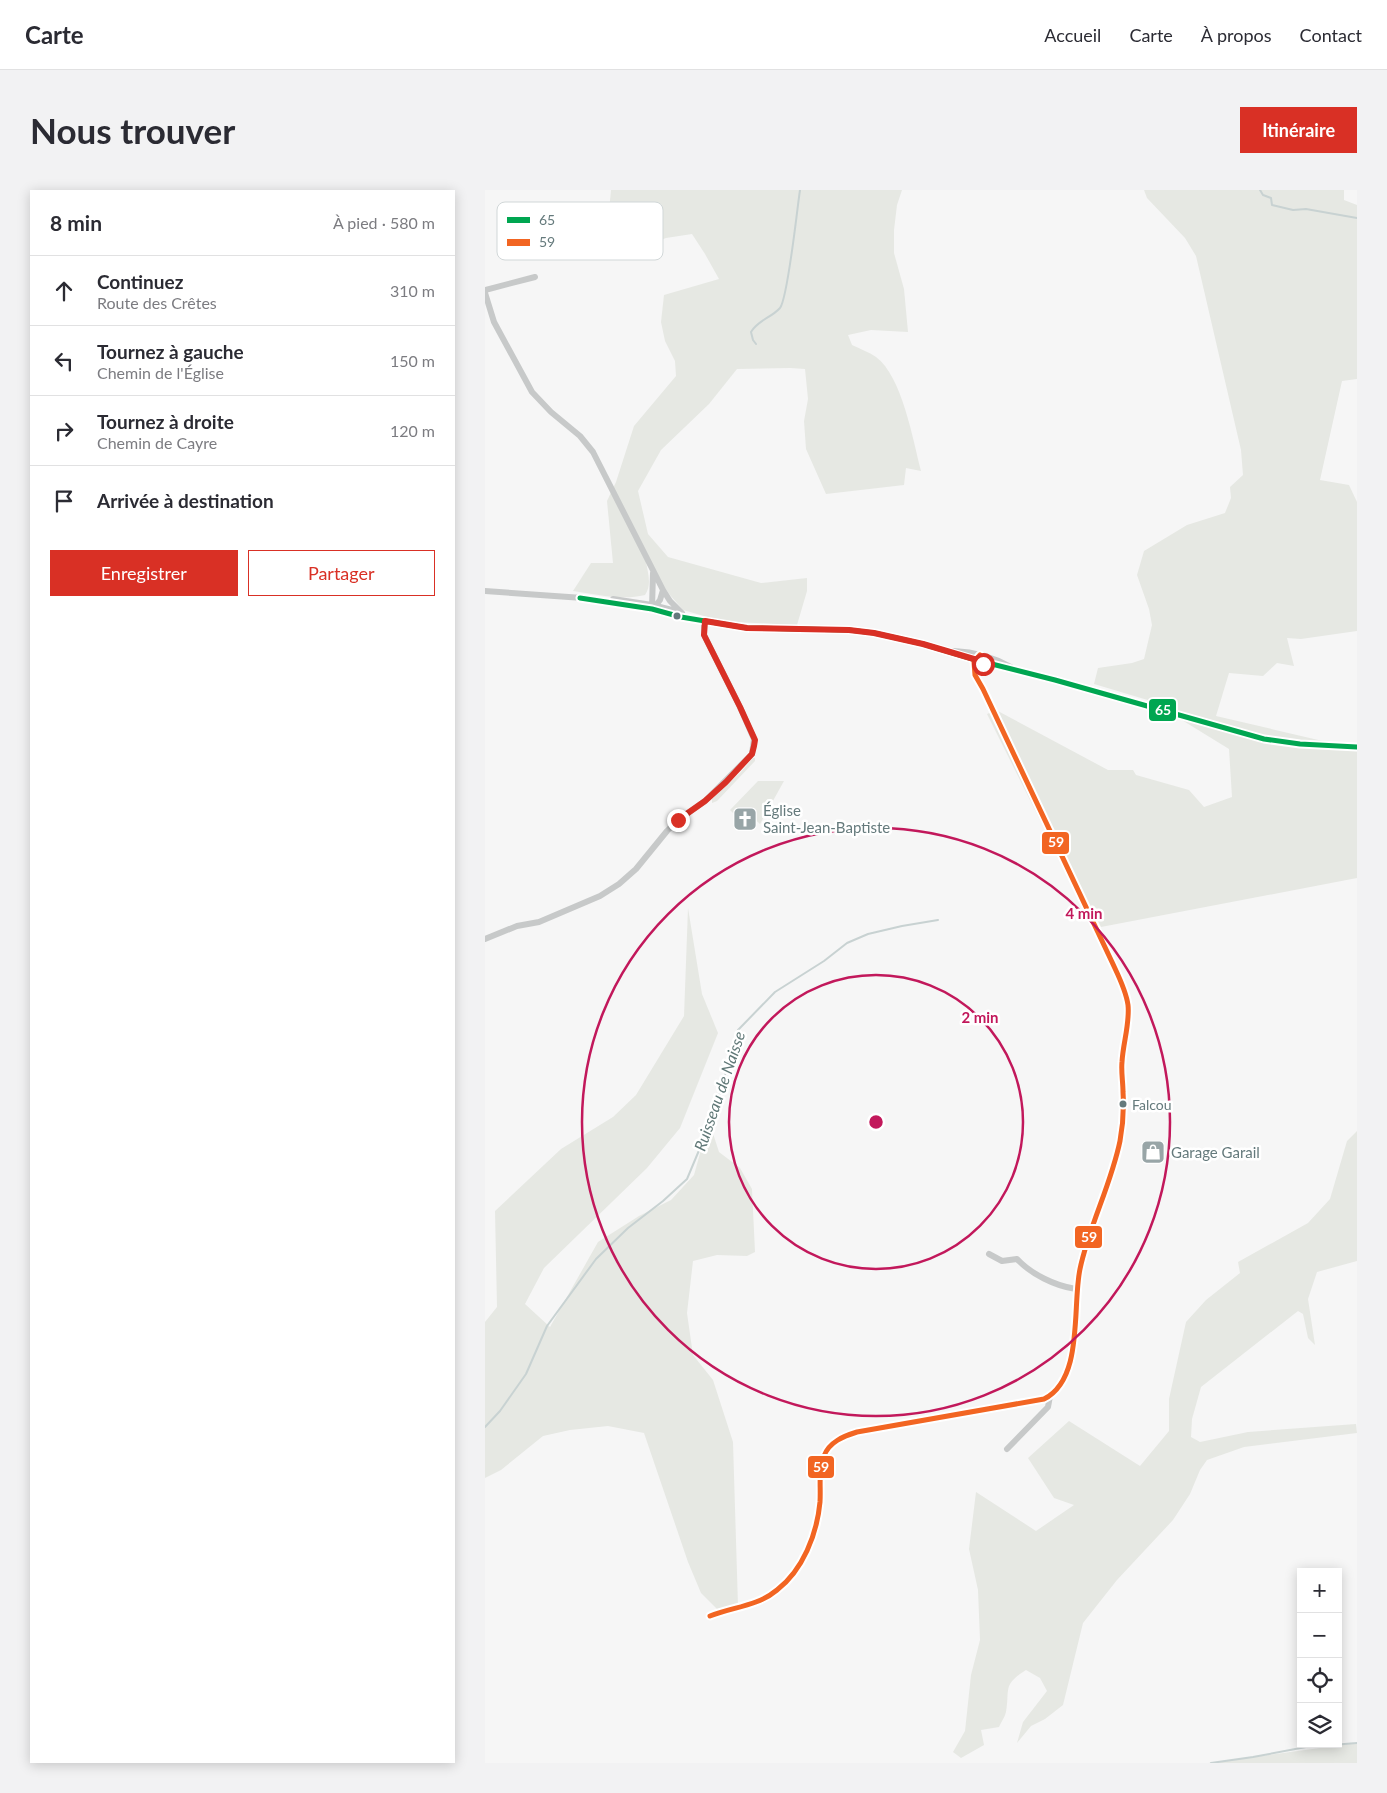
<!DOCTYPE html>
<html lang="fr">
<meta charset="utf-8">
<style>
:root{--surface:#fff;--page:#f2f2f3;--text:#2b2b33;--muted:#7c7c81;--line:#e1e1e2;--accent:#d93025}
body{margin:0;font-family:Lato,sans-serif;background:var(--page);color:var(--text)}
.controls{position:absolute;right:15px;bottom:15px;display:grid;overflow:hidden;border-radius:0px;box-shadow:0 2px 12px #0003}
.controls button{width:45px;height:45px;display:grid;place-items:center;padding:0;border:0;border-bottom:1px solid var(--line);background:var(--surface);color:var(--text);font:25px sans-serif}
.stop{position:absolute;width:15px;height:15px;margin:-11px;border:4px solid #d93025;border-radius:50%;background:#fff}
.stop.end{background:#d93025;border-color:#fff;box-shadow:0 1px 5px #0008}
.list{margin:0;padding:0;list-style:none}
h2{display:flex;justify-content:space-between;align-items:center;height:65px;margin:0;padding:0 20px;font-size:21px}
h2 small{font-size:16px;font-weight:400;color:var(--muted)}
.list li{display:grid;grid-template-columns:32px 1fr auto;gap:15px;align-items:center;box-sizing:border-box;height:70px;padding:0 20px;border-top:1px solid var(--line)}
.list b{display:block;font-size:19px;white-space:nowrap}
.list p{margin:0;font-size:16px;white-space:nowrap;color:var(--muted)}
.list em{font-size:16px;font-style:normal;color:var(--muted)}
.actions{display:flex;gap:10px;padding:15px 20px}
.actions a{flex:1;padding:11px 0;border:1px solid var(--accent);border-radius:0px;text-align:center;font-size:18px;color:var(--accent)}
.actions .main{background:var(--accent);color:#fff}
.icon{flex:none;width:28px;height:28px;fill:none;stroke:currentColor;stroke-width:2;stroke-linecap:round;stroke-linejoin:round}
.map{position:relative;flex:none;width:872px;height:1573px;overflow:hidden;border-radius:0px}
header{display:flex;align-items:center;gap:30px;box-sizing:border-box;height:70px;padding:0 25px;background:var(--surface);border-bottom:1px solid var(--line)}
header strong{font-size:24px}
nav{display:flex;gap:28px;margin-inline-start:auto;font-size:18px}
.intro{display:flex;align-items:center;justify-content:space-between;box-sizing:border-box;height:120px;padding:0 30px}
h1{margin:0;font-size:35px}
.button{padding:12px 22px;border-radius:0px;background:var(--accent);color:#fff;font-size:18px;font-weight:700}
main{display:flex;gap:30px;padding:0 30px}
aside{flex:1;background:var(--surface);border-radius:0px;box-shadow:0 2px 12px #0003}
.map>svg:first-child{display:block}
.green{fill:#e6e8e3}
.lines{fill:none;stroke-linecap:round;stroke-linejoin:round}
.stream{stroke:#c8d2d2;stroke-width:2}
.minor{stroke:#c7c9c9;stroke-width:6}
.bus-1-casing{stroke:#fff;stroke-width:9}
.bus-2-casing{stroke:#fff;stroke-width:9}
.bus-1{stroke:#00a651;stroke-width:5}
.bus-2{stroke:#f26522;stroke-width:5}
.route{stroke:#d93025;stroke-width:6}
.ring{fill:none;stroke:#c2185b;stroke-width:2.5}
.bus-dot{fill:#657a7c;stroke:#fff;stroke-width:2}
.labels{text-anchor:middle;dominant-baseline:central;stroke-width:5;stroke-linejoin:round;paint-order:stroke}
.bus-label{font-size:14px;fill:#657a7c;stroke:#fff;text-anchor:start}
.poi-label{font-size:15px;fill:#657a7c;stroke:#fff;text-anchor:start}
.water-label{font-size:16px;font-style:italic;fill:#607877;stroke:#fff}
.key{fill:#fff;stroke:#d1d7d8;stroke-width:1}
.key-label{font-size:14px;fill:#657a7c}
.centre{fill:#c2185b;stroke:#fff;stroke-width:2.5}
.ring-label{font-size:15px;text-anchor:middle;font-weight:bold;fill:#c2185b;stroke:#fff;stroke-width:5;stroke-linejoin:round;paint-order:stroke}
.line-badge{stroke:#fff;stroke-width:2}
.badge-label{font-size:14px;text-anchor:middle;font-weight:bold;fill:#fff}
</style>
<header>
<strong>Carte</strong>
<nav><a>Accueil</a><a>Carte</a><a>À propos</a><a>Contact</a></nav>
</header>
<div class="intro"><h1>Nous trouver</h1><a class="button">Itinéraire</a></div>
<main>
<aside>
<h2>8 min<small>À pied · 580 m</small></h2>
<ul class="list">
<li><svg class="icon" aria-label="ahead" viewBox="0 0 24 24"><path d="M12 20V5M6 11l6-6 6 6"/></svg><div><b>Continuez</b><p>Route des Crêtes</p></div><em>310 m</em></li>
<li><svg class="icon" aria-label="left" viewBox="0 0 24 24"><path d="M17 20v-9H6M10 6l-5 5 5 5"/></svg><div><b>Tournez à gauche</b><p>Chemin de l'Église</p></div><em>150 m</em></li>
<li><svg class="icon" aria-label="right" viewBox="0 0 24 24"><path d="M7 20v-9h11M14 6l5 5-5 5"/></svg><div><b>Tournez à droite</b><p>Chemin de Cayre</p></div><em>120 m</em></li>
<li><svg class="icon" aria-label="arrive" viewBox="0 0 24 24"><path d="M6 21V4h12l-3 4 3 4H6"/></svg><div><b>Arrivée à destination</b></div></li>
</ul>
<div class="actions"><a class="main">Enregistrer</a><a>Partager</a></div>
</aside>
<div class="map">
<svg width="872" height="1573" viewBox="0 0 872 1573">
<rect width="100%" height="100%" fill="#f6f6f6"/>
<path class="green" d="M126,0H417L412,15L409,40V63L419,99L423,142L386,140L363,145L367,155C375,159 384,162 391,167C417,186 428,250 436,281L421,278L419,295L341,304L321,259L319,231L323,209L320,179L305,178L252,179L224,214L176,260L153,301L163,344L183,367L276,393L322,388V401L312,435L250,432L226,428L198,420L185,405L161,372C163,383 167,395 160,405C136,411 111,404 88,401L106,373H128L122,311L131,292L149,236L191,186L190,171L180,151L176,132L179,105L234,89L220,64L207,44L181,48L149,61L120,64Z
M659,0H859V10L872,15V189L857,191L835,290L864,295L872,312V441L816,449L802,448L809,476L792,473L778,486L744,483L731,526L872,559V688L616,737L579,665L572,664L502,524L511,520L623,580H648L651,585L704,600L719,617L747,607L744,559L666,511L609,494L613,478L647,473L659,469L667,435L664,419L652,385L659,361L702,335L740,323L746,308L745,297L758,285L756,260L711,66L700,48L662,8Z
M268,568H270V571L232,611L227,613V609L255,583Z
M273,591H299L275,634L263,623L260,626L258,624L253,628L245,620Z
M203,718L217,804L233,843L195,938L162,978L59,1078L40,1114L65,1137L113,1052L154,1026L186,1010L209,985L224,931L234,962L255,978L267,999L270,1062L262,1066L232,1065L208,1071L202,1123L208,1165L228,1190L248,1252L253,1416L233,1420L216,1403L203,1372L159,1243L123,1236L85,1240L58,1246L16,1280L0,1288V1132L12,1117L10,1021L76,959L128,927L151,905L199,826Z
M872,941V1071L832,1082L823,1109L830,1155L823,1148L818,1124L813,1121L716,1197L707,1229L706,1247L715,1252L763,1242L871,1234L872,1243L759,1257L722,1270L715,1280L705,1304L688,1330L632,1390L598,1433L578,1515L560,1529L546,1536L532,1553L538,1532L562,1501L555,1488L541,1480C517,1495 525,1499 521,1522C520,1527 516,1532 514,1537L496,1540L499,1555L476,1568L468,1562L480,1541L486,1485L495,1450L493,1400L484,1359L491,1302L551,1341L589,1315L569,1308L543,1268L584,1231L655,1276L684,1241V1209L701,1132L721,1110L755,1083L753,1072L823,1033L845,1009L862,951Z
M872,1553V1573H723Z"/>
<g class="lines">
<path class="stream" d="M775,0L778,5L786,8L787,15L808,20L821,19L872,28
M271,154L268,150L266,142C273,130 286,128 295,118C303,108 312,19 315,0
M0,1237L15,1221L41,1184L62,1136L111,1069L143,1038L178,1011L202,989L228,927L253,840L290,802L339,771L362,753L383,744L417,736L453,730
M726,1573L768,1567L821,1557L872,1553"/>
<path class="minor" d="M0,100L50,87
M0,103L9,132L47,202L66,222L95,246L108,262L178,400L185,411L197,423
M0,401L98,408
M95,408L167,419L196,427L262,438L364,440L389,443L438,454L491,470L570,490L779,549L815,554L872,557
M128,409L167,415L195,422
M167,418L168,383
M168,419L175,410L178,400
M469,461C489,462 508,467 526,477
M0,749L32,736L54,732L115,706L134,694L151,679L182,641L193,630L220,611L267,564L269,549L255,517L219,445V431
M504,1064L517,1071L532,1069C546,1084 570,1096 591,1099
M522,1259L563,1217L565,1206
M225,1426C248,1417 273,1416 292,1400C318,1380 332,1344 335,1312C336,1297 333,1279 339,1266C344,1252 359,1246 372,1242L559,1209C599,1189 587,1116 595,1079C604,1036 626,995 635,951C638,935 639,918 638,902C638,892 636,882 637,872C638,853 645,833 643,815C641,800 633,785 627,772L498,499L490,485L489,472L495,465"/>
<g class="bus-1-casing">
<path id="bus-1" d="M95,408L167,419L196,427L262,438L364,440L389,443L438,454L491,470L570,490L779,549L815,554L872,557"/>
</g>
<g class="bus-2-casing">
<path id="bus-2" d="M225,1426C248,1417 273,1416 292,1400C318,1380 332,1344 335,1312C336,1297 333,1279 339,1266C344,1252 359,1246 372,1242L559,1209C599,1189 587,1116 595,1079C604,1036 626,995 635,951C638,935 639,918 638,902C638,892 636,882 637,872C638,853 645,833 643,815C641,800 633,785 627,772L498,499L490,485L489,472L495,465"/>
</g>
<use href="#bus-1" class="bus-1"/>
<use href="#bus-2" class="bus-2"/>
</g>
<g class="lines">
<path class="route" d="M193,630L220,611L241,592L267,564L269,556L270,550L255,517L219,445L220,431L262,438L364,440L389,443L438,454L499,472L498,474"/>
</g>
<g class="ring">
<circle cx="391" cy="932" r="147"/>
<circle cx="391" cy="932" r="294"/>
</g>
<defs>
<g id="church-square" transform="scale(1.25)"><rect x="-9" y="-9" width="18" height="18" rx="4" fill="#98a5a7" stroke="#fff"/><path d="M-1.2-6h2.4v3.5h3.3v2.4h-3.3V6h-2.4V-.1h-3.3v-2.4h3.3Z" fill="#fff"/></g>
<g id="shop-square" transform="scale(1.25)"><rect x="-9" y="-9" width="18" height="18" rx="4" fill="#98a5a7" stroke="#fff"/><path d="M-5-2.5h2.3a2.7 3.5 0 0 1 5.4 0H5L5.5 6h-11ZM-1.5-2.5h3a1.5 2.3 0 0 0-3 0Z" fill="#fff"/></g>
</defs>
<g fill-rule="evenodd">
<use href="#church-square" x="260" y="629"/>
<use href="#shop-square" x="668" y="962"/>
</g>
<g class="bus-dot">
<circle cx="192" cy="426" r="4.5"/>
<circle cx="638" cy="914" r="4.5"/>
</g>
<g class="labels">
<g class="bus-label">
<text x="647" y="914">Falcou</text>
</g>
<g class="poi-label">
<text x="278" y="620">Église<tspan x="278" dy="17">Saint-Jean-Baptiste</tspan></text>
<text x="686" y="962">Garage Garail</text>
</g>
<g class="water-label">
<text transform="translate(234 901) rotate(-71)">Ruisseau de Naisse</text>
</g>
</g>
<rect x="12" y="12" width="166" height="58" rx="8" class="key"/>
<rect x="22" y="27" width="23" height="6" fill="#00a651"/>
<rect x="22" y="49" width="23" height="7" fill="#f26522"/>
<g class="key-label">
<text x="54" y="35">65</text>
<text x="54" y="57">59</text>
</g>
<circle cx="391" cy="932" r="8" class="centre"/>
<g class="ring-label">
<text x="599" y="729">4 min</text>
<text x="495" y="833">2 min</text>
</g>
<g class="line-badge">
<rect x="663" y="508" width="29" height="24" rx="5" fill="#00a651"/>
<rect x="556" y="641" width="29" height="24" rx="5" fill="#f26522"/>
<rect x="589" y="1035" width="29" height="24" rx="5" fill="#f26522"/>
<rect x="322" y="1265" width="28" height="24" rx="5" fill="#f26522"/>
</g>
<g class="badge-label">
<text x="678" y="525">65</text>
<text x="571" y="657">59</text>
<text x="604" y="1052">59</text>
<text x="336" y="1282">59</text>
</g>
</svg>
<div class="controls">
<button>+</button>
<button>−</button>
<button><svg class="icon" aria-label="locate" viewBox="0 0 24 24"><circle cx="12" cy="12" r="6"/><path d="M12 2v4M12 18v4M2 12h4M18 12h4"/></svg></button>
<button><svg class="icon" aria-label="layers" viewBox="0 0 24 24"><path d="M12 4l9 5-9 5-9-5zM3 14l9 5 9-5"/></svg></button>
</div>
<div class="stop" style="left:498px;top:474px"></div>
<div class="stop end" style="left:193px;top:630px"></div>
</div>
</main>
